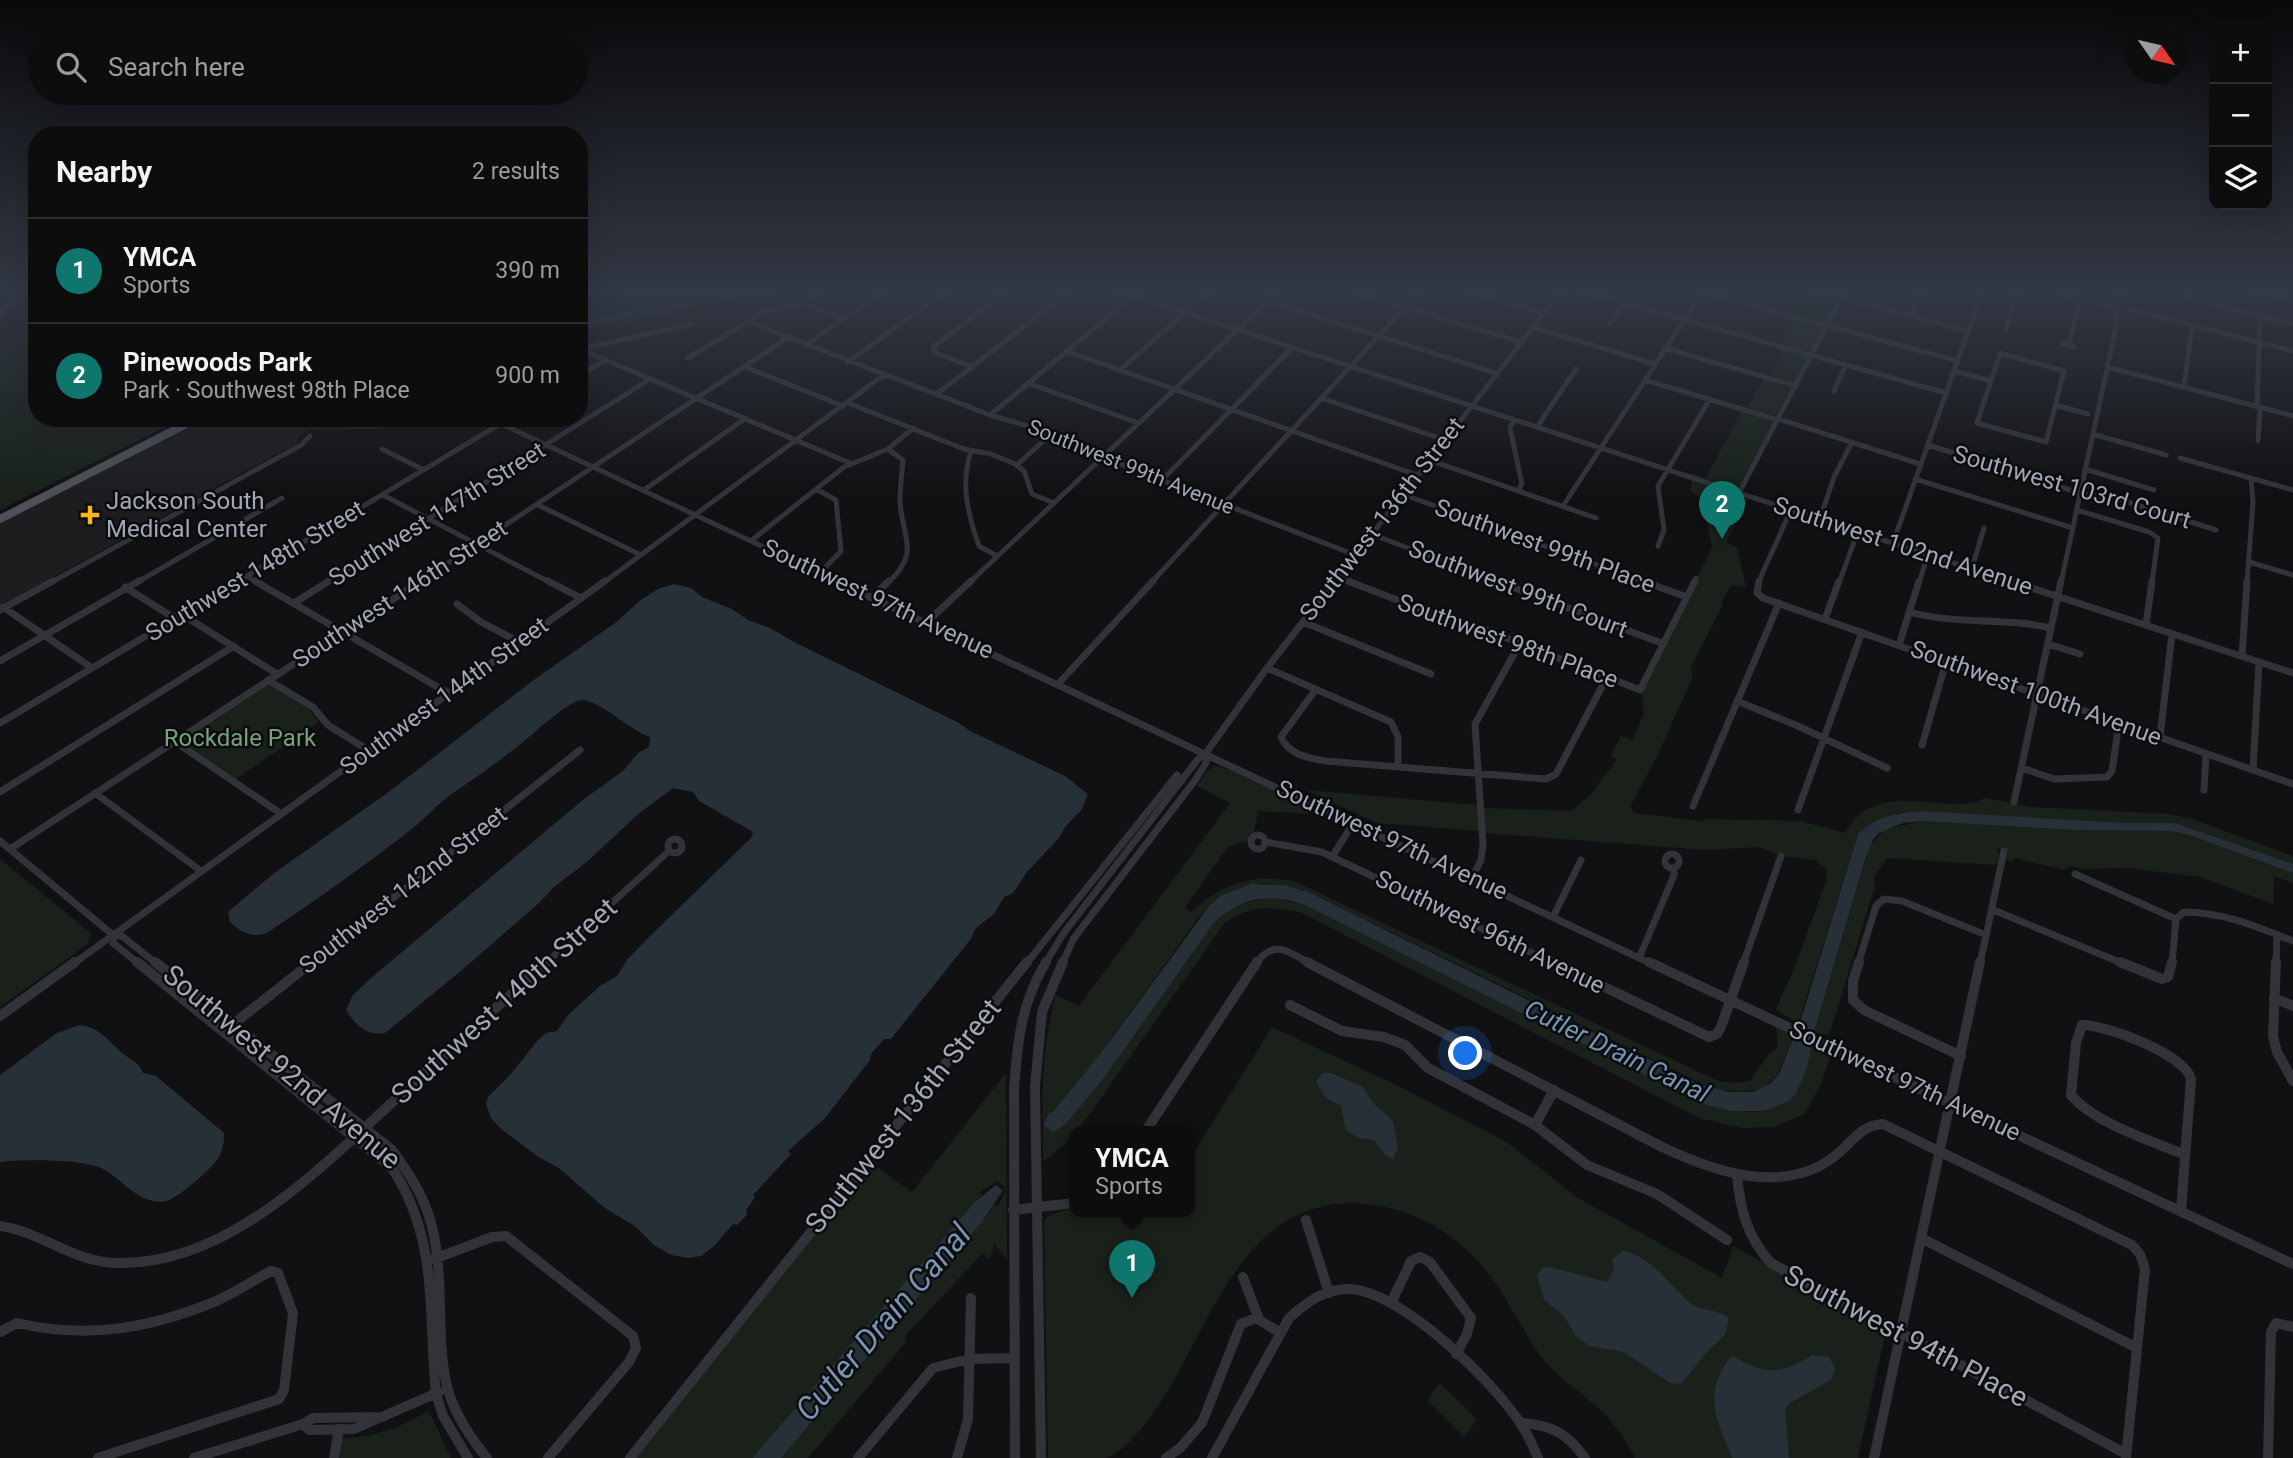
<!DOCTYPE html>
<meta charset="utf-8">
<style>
:root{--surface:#0d0d0e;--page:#1b1b1c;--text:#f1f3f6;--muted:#9a9c9e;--line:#2d2d2e;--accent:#0f766e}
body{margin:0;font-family:Roboto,sans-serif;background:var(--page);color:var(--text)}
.controls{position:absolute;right:21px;top:21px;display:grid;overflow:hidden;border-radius:14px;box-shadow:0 7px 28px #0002}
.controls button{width:63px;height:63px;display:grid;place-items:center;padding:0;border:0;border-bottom:2px solid var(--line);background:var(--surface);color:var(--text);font:35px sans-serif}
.compass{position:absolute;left:2125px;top:21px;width:63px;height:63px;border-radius:50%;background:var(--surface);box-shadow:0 7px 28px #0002;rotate:124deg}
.you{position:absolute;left:1466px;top:1054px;width:24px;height:24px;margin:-18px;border:5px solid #fff;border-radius:50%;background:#1a73e8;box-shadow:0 0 0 10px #1a73e833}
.badge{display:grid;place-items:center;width:46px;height:46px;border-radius:50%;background:var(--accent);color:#fff;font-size:23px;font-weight:700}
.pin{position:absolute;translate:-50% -58px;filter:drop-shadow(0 2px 4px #0008)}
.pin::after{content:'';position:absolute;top:37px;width:24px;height:21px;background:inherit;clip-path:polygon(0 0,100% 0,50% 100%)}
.popup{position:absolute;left:1069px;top:1126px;width:126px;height:91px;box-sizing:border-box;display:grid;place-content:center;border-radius:14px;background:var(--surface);filter:drop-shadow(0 2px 5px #0005);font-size:23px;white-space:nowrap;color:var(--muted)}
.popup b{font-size:26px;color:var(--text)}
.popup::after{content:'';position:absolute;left:50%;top:100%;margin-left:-14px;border:14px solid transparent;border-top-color:var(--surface)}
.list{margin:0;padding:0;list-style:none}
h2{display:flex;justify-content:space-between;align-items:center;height:91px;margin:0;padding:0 28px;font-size:30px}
h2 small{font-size:23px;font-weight:400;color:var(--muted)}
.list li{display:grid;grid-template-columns:46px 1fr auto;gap:21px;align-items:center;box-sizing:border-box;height:105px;padding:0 28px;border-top:2px solid var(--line)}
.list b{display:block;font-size:26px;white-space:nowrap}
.list p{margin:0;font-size:23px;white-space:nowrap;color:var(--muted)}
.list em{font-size:23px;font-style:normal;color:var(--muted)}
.icon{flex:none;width:38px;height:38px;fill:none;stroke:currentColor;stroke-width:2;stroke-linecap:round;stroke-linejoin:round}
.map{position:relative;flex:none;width:2293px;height:1458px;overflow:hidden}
.search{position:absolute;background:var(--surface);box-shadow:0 7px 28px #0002;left:28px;top:28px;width:560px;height:77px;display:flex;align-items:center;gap:18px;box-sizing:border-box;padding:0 24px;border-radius:38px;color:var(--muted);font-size:26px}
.panel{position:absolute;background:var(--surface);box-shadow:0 7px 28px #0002;left:28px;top:126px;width:560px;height:301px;border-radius:28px}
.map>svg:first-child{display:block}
.built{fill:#1d1d20}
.green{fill:#19211a}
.water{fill:#273037}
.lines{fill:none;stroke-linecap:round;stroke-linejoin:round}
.minor-far2{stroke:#323338;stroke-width:5}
.minor-far1{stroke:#323338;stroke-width:7}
.minor{stroke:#323338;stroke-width:10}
.major{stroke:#4e5057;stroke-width:8}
.poi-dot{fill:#fdb51f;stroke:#0c0c0e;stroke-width:2.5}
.labels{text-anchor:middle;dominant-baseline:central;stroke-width:5;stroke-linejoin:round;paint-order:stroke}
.far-street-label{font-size:21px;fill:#a1a7b4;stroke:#0c0c0e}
.street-label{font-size:24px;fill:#a1a7b4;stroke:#0c0c0e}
.poi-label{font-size:24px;fill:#a1a7b4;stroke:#0c0c0e;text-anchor:start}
.park-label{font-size:24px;fill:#77a17a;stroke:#0c0c0e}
.water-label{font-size:26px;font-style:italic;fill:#7595b2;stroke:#0c0c0e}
.near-street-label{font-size:28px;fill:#a1a7b4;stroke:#0c0c0e}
.near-water-label{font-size:32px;font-style:italic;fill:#7595b2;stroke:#0c0c0e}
</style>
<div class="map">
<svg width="2293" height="1458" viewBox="0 0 2293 1458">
<rect width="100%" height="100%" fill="#111113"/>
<path class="built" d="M621,289H726L627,309Z
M203,418H244L286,430H308L298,437L297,443L10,601L0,604V522Z"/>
<path class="green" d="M726,289H745L579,322V319Z
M777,289H803L579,331V327Z
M1812,291L1837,300L1826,322L1795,314Z
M37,302V418H182L0,510V346L10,335V329Z
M1794,317L1823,327L1812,351L1780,345Z
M1782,348L1808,357L1795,382L1770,376L1776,366Z
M1764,379L1790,388L1776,415L1747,409Z
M1742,410L1771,420L1773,423L1739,488H1729L1675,469L1706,478Z
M244,418H265L294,424L366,425L416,418L380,429L286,430L266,428Z
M1673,474L1749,497L1726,543L1737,547L1746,587L1731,585L1721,603L1723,605L1691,667L1693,677L1658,754L1630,807L1634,813L1700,821L1708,819L1801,821L1845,833C1878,774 1948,819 1985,798L2032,807L2169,814L2195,820L2293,856V864L2175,823H2124L1924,811L1898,813L1858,834L1798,1024L1776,1009L1796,964L1827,878L1826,869L1817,860L1786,857L1759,847L1706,850L1485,833L1484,808L1571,811L1592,793L1617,759L1611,756L1621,736L1632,740L1644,714L1642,693L1712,547L1703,501L1690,491L1692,481Z
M270,684L308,708L319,722L236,779L183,743L184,738L260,687Z
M1214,766L1238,772L1345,823L1346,828L1317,814L1258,811L1254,833L1247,841L1228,847L1185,907L1191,912C1222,884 1255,872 1296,882L1718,1081L1732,1083L1750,1081L1768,1055L1778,1047L1776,1024L1795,1033C1774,1085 1773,1097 1713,1089L1381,927L1284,885L1261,883L1222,895L1199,917L1104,1049L1052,1113L1049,1112L1043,1124C1041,1079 1045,1039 1055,995L1079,1006L1230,803L1197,786L1207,771Z
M1306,790L1477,805L1480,831L1377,823Z
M1921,821L2073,830L2171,831L2189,835L2293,873V883L2274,876L2273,904L2200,877L2128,868L2081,869L2070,866L2064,870L2015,858L2011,862L2006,859L2008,852L1997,848L1999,854L1997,865L1887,858L1874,877V889L1830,1033L1822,1035L1814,1032L1870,846L1884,830Z
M0,859L91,933L88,944L0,1007Z
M1269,897L1305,905L1682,1094L1748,1112L1764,1111L1796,1094L1808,1065L1812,1042L1827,1048L1830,1056L1822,1082L1805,1114L1774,1127L1742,1128L1699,1118L1300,912C1267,907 1252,904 1224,924L1089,1115L1067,1142L1043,1162V1125L1054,1131L1067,1123L1104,1078L1213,924L1234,906Z
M1272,1027L1394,1084L1507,1142L1578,1198L1722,1278L1733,1246L1886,1330L1858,1458H1635C1626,1440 1613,1421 1597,1407C1577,1389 1555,1376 1539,1354C1520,1326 1506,1295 1485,1269C1449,1225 1393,1198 1336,1204C1225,1217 1203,1360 1139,1431C1131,1440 1118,1455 1106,1458C1090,1458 1065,1458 1048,1458L1044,1221L1048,1216L1074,1207V1212H1190V1146L1196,1149Z
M1006,1073L1007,1260L994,1243L990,1259L982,1254L906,1335V1342L808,1458H781L982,1222L995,1204L998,1206L1005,1193L1004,1186L997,1181L980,1192L982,1195L752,1458H635L871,1163L912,1192Z
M1440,1383L1477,1419L1464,1437L1427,1400Z
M429,1411L451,1458H340L339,1439L368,1436L397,1427Z"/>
<path class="water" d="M745,289H777L579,327V322Z
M265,418H408C376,427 296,430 265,418Z
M674,584L691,588L702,597L732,609L748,620L770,628L794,642L959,723L970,731L1065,776L1088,794L1082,809L1065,827L1059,838L1027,872L1013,893L1004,897L994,914L976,928L970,940L898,1030L891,1039H884L871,1054L870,1060L825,1118L788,1151L791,1154L753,1195L755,1197L746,1211L747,1215L737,1225L733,1224L713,1247L701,1256L689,1258L671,1255L654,1245L635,1226L606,1209L560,1169L537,1156L500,1128L491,1118L486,1104L488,1097L510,1075L538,1040L546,1033L557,1031L568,1015L600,986L617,976L627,960L646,940L751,838L753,833L750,830L699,801L693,792L673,788L637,815L588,861L554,887L539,903L462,970L385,1033C368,1037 354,1024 346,1010L353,995L371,978L584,799L623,771L638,753L649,747L650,737C634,733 597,698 581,700C567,702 531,736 518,746C497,763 475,778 453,793C438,803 427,817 413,828C367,864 319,898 270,931C255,940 241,933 230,922L228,912L273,874L390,791L535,679L615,623L642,599L658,589Z
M1924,811L2125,823H2175L2293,864V873L2189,835L2171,831L2073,830L1921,821L1903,823L1879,833L1873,840L1866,857L1814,1032L1808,1065L1796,1094L1789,1101L1764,1111H1731L1703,1104L1305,905C1270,892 1239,897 1213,924L1104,1078L1067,1123L1053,1132L1043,1125L1050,1111L1052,1113L1104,1049L1210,905L1222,895L1252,884L1284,885L1310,893L1697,1083L1728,1092H1753L1771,1083L1780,1072L1803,1013L1858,834C1878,815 1897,813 1924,811Z
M80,1025C103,1028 110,1044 125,1055C131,1060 139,1062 143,1073L156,1076L224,1133C225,1142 222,1150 219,1157C215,1166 176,1200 166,1201C139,1206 122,1178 101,1168C82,1159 21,1159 0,1162V1075L57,1033Z
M1323,1073H1331L1363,1087L1374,1104L1393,1121L1398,1148L1393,1159L1386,1156L1374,1140L1358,1138L1346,1130L1341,1106L1326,1098L1316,1081Z
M996,1185L1003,1190L982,1222L781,1458H752L975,1202Z
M1623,1251C1653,1257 1669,1285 1691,1304C1704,1312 1715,1308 1729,1318L1725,1335L1706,1353L1681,1384L1670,1383L1624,1352L1589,1346L1576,1336L1564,1316L1544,1300L1537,1275L1542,1268L1549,1267L1607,1282L1614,1270L1612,1259Z
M1812,1355L1829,1357L1835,1368L1831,1380L1790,1403L1785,1409L1789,1458H1732C1716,1418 1703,1396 1729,1359L1733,1356C1764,1375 1782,1375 1812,1355Z"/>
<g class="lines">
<path class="minor-far2" d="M1113,289L2015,583
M1344,289L1521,342
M1459,289L1544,313
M1576,289L1946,393
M1691,289L1958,361
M1808,289L1968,331
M2042,289L2114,308
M2188,289V296L2195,300L2293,324
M2245,289L2293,300
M1268,301L1496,373
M800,303L843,318
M2116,305L2122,289
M2125,308L2293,351
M0,313L25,289
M1911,316L1922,289
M749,322L990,415L1052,433L1097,455L1355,555
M1609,324L1625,302
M1532,327L1655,364
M2006,329L2019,289
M2065,342L2075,347L2062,344Z
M2069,343L2081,298
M806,345L886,289
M1664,348L1796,386
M579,349L850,463
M581,349L692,324
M1066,351L1417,475
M2000,353L2064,371L2046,442L1977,423Z
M688,358L765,311L800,303L821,290
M848,362L948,289
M745,367L843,406
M973,367L936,353L933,347L1010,289
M2107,367L2293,416
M1120,370L1212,289
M1954,371L1991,381
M579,376L606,360
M1645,380L1778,420
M1028,383L1138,423
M2184,387L2192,326
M1834,391L1846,365
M937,394L1072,289
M1321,398L1445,440
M848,403L964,449L991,454L1015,464L1024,471L1032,494L1054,503
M2055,405L2088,414
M2257,407L2260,317
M990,415L1142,289
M489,418L840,583
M1778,419L1920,464
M1514,420L1510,428L1522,484L1518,491
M1537,427L1576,369
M2093,434L2166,455
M2258,441L2260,407
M1928,445L2080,493L2118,499L2216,530
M382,449L424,470
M971,451C960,484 968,515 979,546L997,556
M2180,458L2293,490
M1429,460L1596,518
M1017,465L1052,433
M2085,469L2154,490
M1915,479L2073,528
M1162,480L1293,347
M816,489L836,500L841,551L821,572
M644,490L746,418
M1739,493L1841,298
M1402,494L1647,583
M383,495L551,583
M538,505L641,555
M1563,506L1704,290
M2077,510L2149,532L2158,538L2152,583
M1820,519L1834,477L1851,444
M1371,534L1501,583
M752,540L844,467L888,449L913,428
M1893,543L1983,289
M1658,546L1664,530L1658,486L1710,399
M2249,562L2293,575
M1972,568L1984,528
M247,576L258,583
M1338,577L1353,583
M50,583L301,445L310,436
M136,583L282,498
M235,583L510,418
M326,583L650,379
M418,583L789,337
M603,583L885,374
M888,583C922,551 901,537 900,500C900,487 902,473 903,460L888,449
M969,583L1281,289
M1151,583L1422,289
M1334,583L1563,289
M1694,583L1696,578
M1758,583L1791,510
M1839,583L1858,531
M1919,583L1928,554
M2061,583L2117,322L2116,309
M2247,583L2253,502L2251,478"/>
<path class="minor-far1" d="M255,581L448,693
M548,581L581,598
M836,581L1652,964
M1348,581L1449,620L1484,629L1640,690L1695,581
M1496,581L1664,644
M1642,581L1687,597
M1759,581L1757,593L1763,598L2293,784
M2010,581L2293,673
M125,587L171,616L183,615L277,674
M872,597L889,581
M294,603L329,581
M457,604L481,622L519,642
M3,607L92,668
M0,610L53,581
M1909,612C1956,625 2004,617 2051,628
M1825,619L1839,581
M927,622L971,581
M1303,622L1431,674
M2146,625L2152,581
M2048,644L2080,654
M1899,645L1919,581
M2242,656L2247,581
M0,661L139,581
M1267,668L1391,722L1398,737V766
M268,680L313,707L328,725L368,750
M1059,683L1153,581
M1316,689L1281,737C1289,755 1308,758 1326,761L1546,779L1556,774L1607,677
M1737,701L1798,726L1887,768
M0,723L238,581
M2160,737L2172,634
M174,741L280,813
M1922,745L1946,662
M2022,768L2054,779L2107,777L2112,771L2119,723
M2253,770L2259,662
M2204,790L2206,754
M0,792L234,646
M95,793L201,871
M2014,802L2061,581
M1693,806L1779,603
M1798,810L1862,632
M1251 842a7 7 0 1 1 14 0a7 7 0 1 1-14 0Z
M668 846a7 7 0 1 1 14 0a7 7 0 1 1-14 0Z
M0,841L113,935L122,936L157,964
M1266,842L1322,852L1555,964
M10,849L421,581
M1665 861a7 7 0 1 1 14 0a7 7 0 1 1-14 0Z
M1332,857L1354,822
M2075,874L2176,919L2184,912C2223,912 2257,927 2293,941
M1472,878L1481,860L1483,844L1475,724L1520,643
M1991,909L2124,964
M1554,915L1581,860
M113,935V943L139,964
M1640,956L1674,875V868
M73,964L605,581
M310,964L580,750
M545,964L669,851
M1026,964L1177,775
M1045,964L1063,934L1198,759L1206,753L1267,668L1335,581
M1062,964L1074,938L1196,779L1206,763V753
M1256,964C1273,938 1289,952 1310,964
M1743,964L1781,856
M1858,964L1876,906L1884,899L1902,901L1986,935
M1980,964L2004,851
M2172,964L2176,919
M2276,964L2277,935"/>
<path class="minor" d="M137,962L392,1168C439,1240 428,1312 436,1394L443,1416L468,1458
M155,962L392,1150C407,1171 421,1191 429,1216C446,1271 435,1328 446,1382C452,1411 469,1436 487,1458
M1307,962L1662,1147C1713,1171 1780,1195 1831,1159C1852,1145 1857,1126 1883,1124L2132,1245L2140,1254L2145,1269L2126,1458
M1552,962L1709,1037L1717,1034L1721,1027L1744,962
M1649,962L2293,1264
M1859,962L1853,981V1000L1864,1010L1961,1056
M2120,962L2162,979L2168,977L2172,962
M2276,962L2273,1036L2277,1052L2293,1081
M2274,998L2293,1006
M1290,1005L1342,1031L1384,1037L1405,1045L1428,1068L1535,1125L1587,1165L1657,1194L1727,1240
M0,1016L75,962
M231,1026L312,962
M1535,1125L1554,1090
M1145,1132L1257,962
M1737,1175C1740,1209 1747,1237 1771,1263L2126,1454
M1013,1210L1074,1203
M2181,1211L2191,1079C2184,1054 2107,1025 2082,1025L2076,1043L2071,1095C2094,1123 2152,1141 2185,1155
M1306,1220L1329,1293
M0,1226C41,1232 72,1261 115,1263C227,1267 321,1167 397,1098C447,1052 497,1007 547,962
M1921,1238L2137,1348
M434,1259L492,1237L506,1236L633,1336L636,1348L629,1362L548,1458
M1243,1277L1258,1317
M1392,1301L1411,1261L1420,1257L1430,1262L1471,1318L1467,1334L1456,1354
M0,1332L17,1323C86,1339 148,1329 214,1302C233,1294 252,1281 271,1271L278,1273L293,1313L284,1390L279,1399L98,1458
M1522,1423C1552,1425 1567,1433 1585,1458
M303,1424L309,1430L354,1429L439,1392
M194,1458L303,1424L313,1418L383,1417
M334,1458L339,1429
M630,1458L1027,962
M858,1458L933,1368L969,1359L1014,1358
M957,1458L968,1419L971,1298
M1015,1458L1014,1091C1017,1044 1021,1003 1046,962
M1041,1458L1035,1086L1042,1012L1063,962
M1166,1458L1180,1448L1202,1423L1241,1324L1256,1318L1279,1332
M1212,1458L1289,1318C1307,1302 1325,1288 1351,1289C1403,1293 1493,1381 1521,1424C1528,1435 1533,1446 1538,1458
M1874,1458L1980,962
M2268,1458L2271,1332L2276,1323L2293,1327"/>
<path class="major" d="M0,519L198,418"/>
</g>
<linearGradient id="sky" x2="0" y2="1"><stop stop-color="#09090a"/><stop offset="0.59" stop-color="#323844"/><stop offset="1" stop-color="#323844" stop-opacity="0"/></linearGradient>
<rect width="2293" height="493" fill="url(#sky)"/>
<path class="poi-dot" d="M86.5 504.5h7v7h7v7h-7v7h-7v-7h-7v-7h7z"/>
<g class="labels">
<g class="far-street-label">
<text transform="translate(1131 467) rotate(22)">Southwest 99th Avenue</text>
</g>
<g class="street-label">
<text transform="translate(2072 487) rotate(16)">Southwest 103rd Court</text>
<text transform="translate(437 514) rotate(-32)">Southwest 147th Street</text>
<text transform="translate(1382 519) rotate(-52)">Southwest 136th Street</text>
<text transform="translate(1545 546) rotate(20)">Southwest 99th Place</text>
<text transform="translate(1903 546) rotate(18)">Southwest 102nd Avenue</text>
<text transform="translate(255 571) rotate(-31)">Southwest 148th Street</text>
<text transform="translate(1518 589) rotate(21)">Southwest 99th Court</text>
<text transform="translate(400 594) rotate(-33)">Southwest 146th Street</text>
<text transform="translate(878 599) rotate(25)">Southwest 97th Avenue</text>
<text transform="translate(1508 641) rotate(20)">Southwest 98th Place</text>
<text transform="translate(2036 693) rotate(20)">Southwest 100th Avenue</text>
<text transform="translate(444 696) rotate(-36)">Southwest 144th Street</text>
<text transform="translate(1392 840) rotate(25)">Southwest 97th Avenue</text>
<text transform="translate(403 890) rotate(-38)">Southwest 142nd Street</text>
<text transform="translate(1490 932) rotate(26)">Southwest 96th Avenue</text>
<text transform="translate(1905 1081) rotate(25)">Southwest 97th Avenue</text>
</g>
<g class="poi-label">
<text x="106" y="501">Jackson South<tspan x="106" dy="28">Medical Center</tspan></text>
</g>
<g class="park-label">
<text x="240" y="738">Rockdale Park</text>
</g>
<g class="water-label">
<text transform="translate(1617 1051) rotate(26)">Cutler Drain Canal</text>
</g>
<g class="near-street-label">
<text transform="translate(504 1001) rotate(-42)">Southwest 140th Street</text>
<text transform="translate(282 1067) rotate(40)">Southwest 92nd Avenue</text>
<text transform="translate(903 1116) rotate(-51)">Southwest 136th Street</text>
<text transform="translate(1906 1336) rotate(28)">Southwest 94th Place</text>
</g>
<g class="near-water-label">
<text transform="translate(883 1322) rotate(-49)">Cutler Drain Canal</text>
</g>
</g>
</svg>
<div class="controls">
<button>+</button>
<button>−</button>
<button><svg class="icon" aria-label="layers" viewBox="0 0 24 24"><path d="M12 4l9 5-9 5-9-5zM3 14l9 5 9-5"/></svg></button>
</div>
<svg class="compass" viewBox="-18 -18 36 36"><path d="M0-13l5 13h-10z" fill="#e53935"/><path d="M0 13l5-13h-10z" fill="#9a9c9e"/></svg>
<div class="you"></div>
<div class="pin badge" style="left:1132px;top:1298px">1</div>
<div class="popup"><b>YMCA</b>Sports</div>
<div class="pin badge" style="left:1722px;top:539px">2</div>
<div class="search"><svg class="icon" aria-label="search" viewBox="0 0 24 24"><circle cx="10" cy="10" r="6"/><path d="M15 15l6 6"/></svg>Search here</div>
<section class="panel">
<h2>Nearby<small>2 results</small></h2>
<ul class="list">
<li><span class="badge">1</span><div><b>YMCA</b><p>Sports</p></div><em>390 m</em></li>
<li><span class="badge">2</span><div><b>Pinewoods Park</b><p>Park · Southwest 98th Place</p></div><em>900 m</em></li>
</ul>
</section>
</div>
